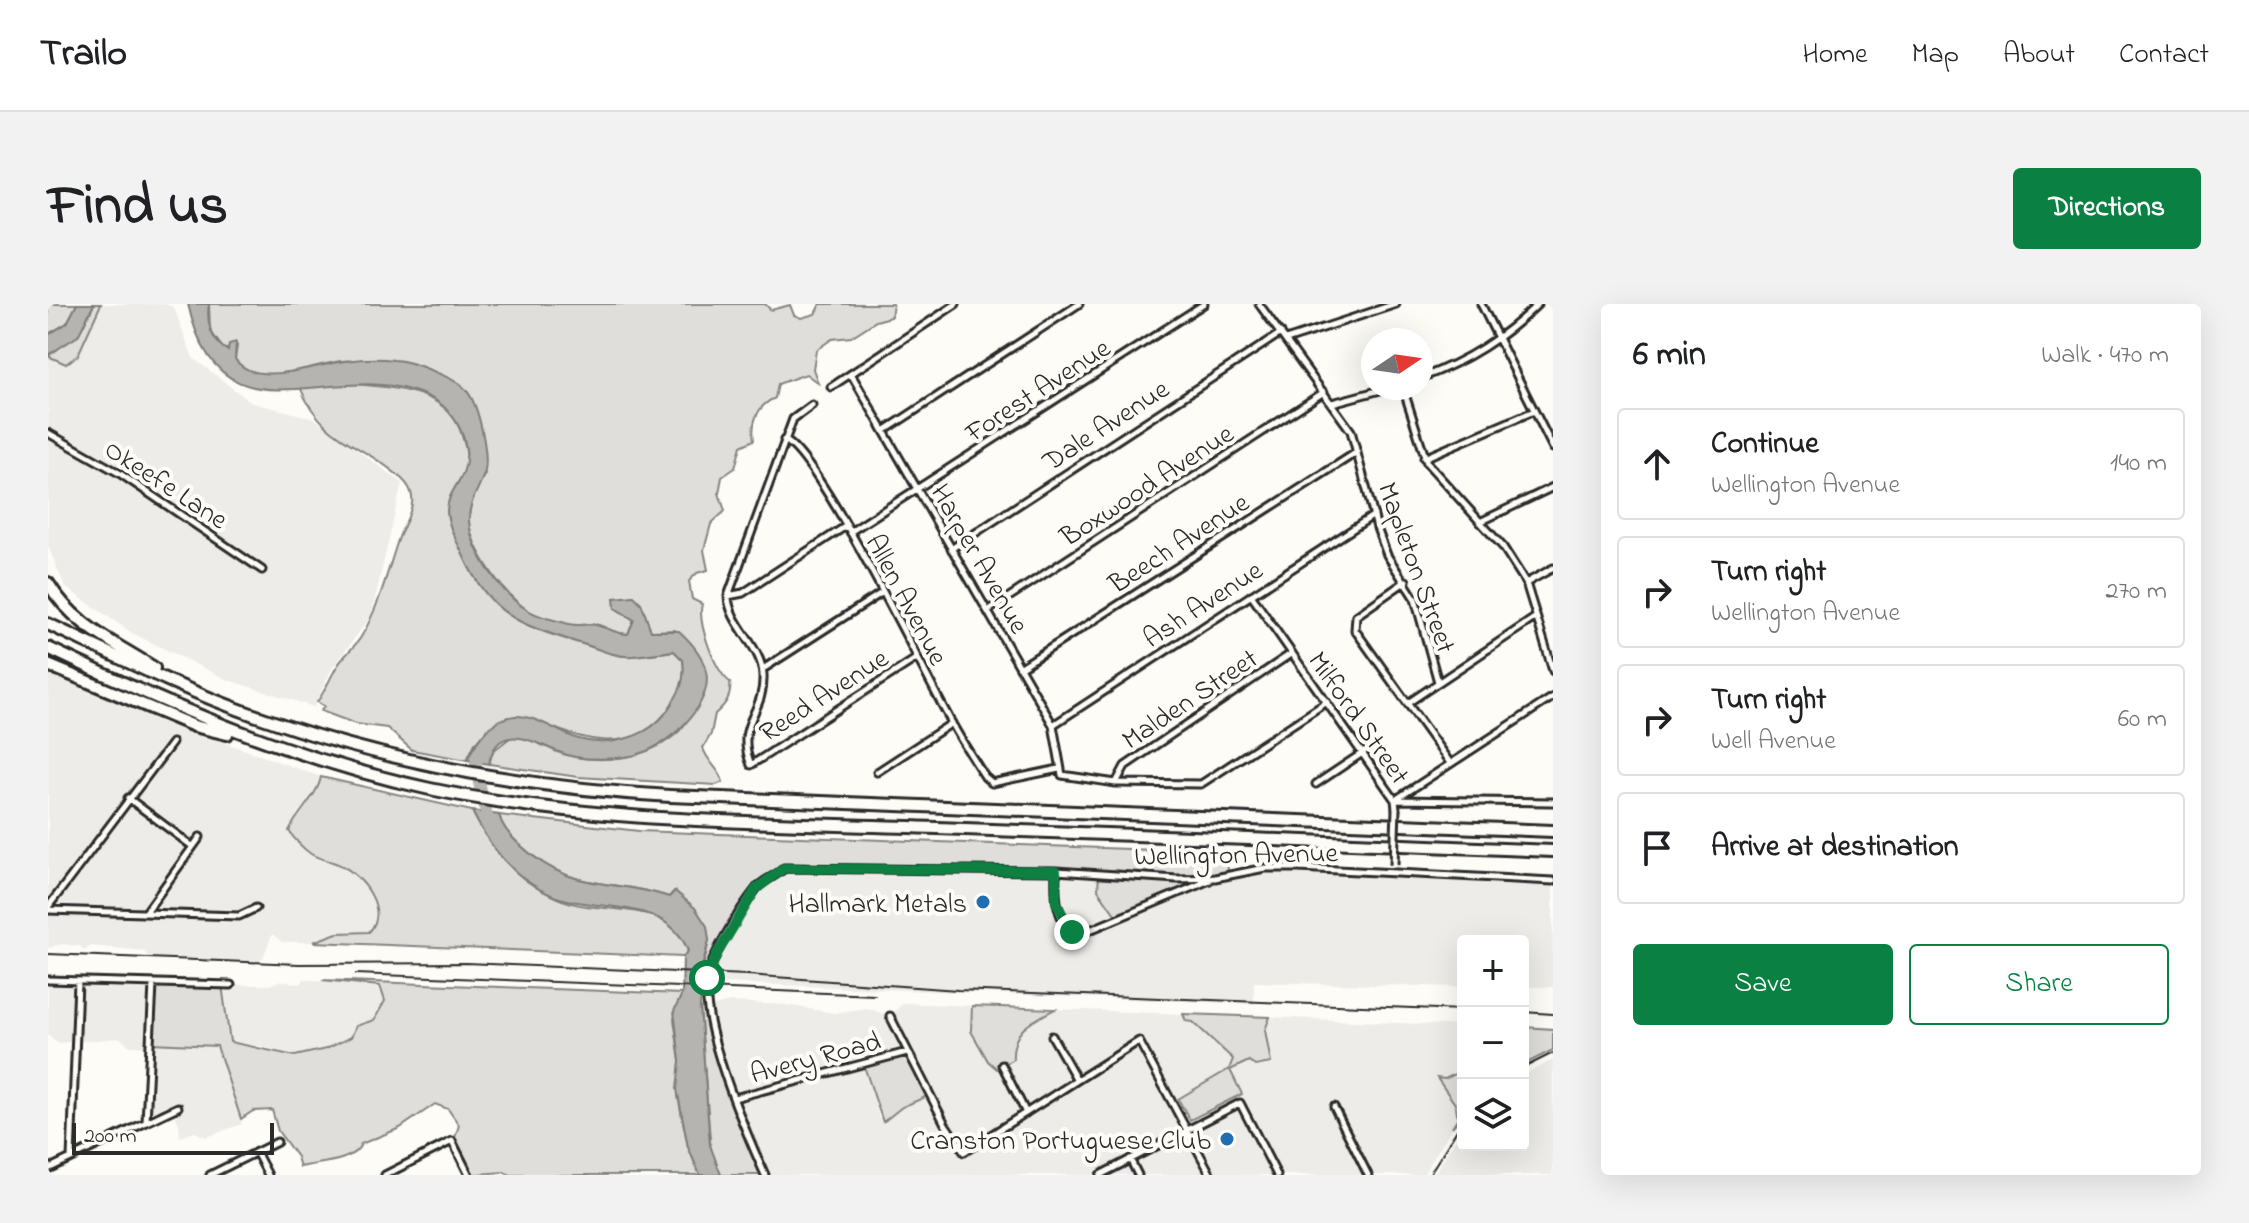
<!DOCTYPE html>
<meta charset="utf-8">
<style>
body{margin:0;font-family:"Indie Flower",sans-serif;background:#f2f2f2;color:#202124}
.controls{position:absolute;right:24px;bottom:24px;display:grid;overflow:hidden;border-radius:8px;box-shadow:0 8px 32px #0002}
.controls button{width:72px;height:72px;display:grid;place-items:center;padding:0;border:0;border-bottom:2px solid #e0e0e0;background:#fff;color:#202124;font:40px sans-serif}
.compass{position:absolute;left:1313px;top:24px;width:72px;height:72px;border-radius:50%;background:#fff;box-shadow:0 8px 32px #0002;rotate:77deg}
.scale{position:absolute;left:24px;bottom:20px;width:202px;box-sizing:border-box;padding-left:8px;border:4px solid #2b2b2b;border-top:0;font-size:22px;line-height:28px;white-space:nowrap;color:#2b2b2b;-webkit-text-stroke:6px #fdfcf7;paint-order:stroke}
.stop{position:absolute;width:24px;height:24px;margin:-18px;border:6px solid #0b8043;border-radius:50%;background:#fff}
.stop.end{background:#0b8043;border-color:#fff;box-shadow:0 2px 8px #0008}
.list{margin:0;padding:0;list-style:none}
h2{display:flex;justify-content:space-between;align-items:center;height:104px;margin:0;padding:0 32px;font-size:34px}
h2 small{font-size:26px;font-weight:400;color:#757577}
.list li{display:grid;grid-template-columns:52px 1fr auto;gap:24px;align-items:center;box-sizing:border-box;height:112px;margin:0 16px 16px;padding:0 16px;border:2px solid #e0e0e0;border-radius:8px}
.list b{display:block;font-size:30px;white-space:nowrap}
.list p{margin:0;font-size:26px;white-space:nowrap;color:#757577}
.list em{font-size:26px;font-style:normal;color:#757577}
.actions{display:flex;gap:16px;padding:24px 32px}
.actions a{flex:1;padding:18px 0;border:2px solid #0b8043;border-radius:8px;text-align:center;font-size:28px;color:#0b8043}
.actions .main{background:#0b8043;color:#fff}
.icon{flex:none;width:44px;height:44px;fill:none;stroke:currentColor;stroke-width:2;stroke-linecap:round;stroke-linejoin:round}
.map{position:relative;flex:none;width:1505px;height:871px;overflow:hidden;border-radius:8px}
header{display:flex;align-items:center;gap:48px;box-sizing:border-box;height:112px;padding:0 40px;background:#fff;border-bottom:2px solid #e0e0e0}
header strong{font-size:38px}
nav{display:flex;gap:44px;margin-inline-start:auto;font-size:28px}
.intro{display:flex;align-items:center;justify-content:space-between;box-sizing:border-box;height:192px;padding:0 48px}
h1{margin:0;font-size:56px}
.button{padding:20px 36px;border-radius:8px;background:#0b8043;color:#fff;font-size:28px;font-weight:700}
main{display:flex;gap:48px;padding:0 48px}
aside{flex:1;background:#fff;border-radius:8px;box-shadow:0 8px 32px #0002}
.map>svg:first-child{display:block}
.built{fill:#edece8;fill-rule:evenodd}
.green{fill:#dfdeda;stroke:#858482;stroke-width:2}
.water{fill:#b5b4b1;stroke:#7e7d7b;stroke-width:2}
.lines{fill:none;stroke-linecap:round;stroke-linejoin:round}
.river{stroke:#b5b4b1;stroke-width:12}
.street-casing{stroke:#2b2b2b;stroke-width:11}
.highway-casing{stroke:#2b2b2b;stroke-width:16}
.street{stroke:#fdfcf7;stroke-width:5}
.highway{stroke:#fdfcf7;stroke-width:10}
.rail{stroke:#2b2b2b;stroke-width:2}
.street-bridge-casing{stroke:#2b2b2b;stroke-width:11;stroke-linecap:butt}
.street-bridge{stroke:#fdfcf7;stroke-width:5}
.route{stroke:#0b8043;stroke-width:10}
.poi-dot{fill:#1f6fb2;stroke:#fdfcf7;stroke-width:3}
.labels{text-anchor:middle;stroke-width:8;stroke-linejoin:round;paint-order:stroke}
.street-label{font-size:28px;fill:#2b2b2b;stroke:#fdfcf7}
.poi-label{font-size:28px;fill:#2b2b2b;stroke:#fdfcf7;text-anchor:end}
</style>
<header>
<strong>Trailo</strong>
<nav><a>Home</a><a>Map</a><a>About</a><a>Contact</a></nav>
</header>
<div class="intro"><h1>Find us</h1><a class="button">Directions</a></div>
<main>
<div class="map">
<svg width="1505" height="871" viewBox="0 0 1505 871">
<rect width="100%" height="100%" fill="#fdfcf7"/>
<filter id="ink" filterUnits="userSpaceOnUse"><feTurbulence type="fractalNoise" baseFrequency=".0125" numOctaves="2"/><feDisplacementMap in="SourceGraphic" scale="16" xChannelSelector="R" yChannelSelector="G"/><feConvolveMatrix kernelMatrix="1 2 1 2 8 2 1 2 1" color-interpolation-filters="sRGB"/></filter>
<g filter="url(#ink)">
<!-- built -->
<path class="built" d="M53,0H117L126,4L145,54L204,99L266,114L354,179L323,312L283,366L266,403L180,376L84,329L17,283L0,242V52L18,60L30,51Z
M0,370L91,402L125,420L273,473L272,483L248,511L279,558L292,561L317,581L328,604L326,622L321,628L301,627L265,638H234L224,630L215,654L208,660L101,654L96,647L43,642L36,646L32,642L14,640L0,644Z
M749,565L1051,570L1050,586L1069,613L1157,574L1217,565L1505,577V683H1475V637H1415V683L1206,678V700L677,679L661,672L672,645L708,586L717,577Z
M256,675L332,682L337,697L326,716L308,722L303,733L278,745L247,752L213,742H189L180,736L174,681H222L231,677L253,680Z
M0,676L21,677L30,682L97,681L105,685L169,742L194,820L158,833L147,828L132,833L131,820L125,808L100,818L101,743L82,742L72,734L9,739L0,731Z
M682,698L738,701L786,709L819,704L842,712L855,699L924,702L925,722L933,745L949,765L965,744L970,727L1007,705L1135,710L1138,717L1145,718L1185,755L1182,767L1222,745L1217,726L1222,713L1415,722V749L1410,765L1397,775L1390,774L1407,800L1410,813L1375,871H717L675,759L661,703ZM816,763L882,791L831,815L822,774Z
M1505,756V871H1385L1415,824V841H1475V771Z"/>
<!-- green -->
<path class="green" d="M0,0H29L19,19L0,30Z
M46,0H53L30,51L18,60L0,52C18,40 38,22 46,0Z
M161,0H717L723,6L742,1L746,11L753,14L767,10L772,0H845L843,13L828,17L803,33L784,35L768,46L765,65L770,79L758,70L730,80L727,94C710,101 703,118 706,136L693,142L687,164L674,173L671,189L677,207L663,220L656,246L660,266L649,269L641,277L644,295L654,300C649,319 667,367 682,378C684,393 677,401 667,410L663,430L655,444C659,458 673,466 675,478L668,481L530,473L441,460L445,447L463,433C483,431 496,444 515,450C551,460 597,456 627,431C640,421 645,404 656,391L627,326L603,327L593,299L584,292L567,304L586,316L580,330C567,330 562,325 551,321C543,319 534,322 527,321C514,320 496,314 485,309C460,298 421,243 421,216C421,199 428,183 437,170L404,76C373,61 329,53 294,57C265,60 208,86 187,55L189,42L176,46L162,26Z
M307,80C345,84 402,85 414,132C417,142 420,151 418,162C413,180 396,191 400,212C403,226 410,239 416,252C441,309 474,323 531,339C547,343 568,354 584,352C598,351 612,349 626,347L635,356C638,376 633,386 623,402C586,455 534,436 485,416L427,439L419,456L364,446L339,424L308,420L273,407L276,402L269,398C278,386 282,373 290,361C296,351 307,343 313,333C331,303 339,269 350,236C357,215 376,195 354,175C317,140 274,138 252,83Z
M273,473L424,507C437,536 475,574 503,591C546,616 618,588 640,647L635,653L265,638L289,629L321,628C342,606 314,571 292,561C283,556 272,556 263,550C253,543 247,536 241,527C250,507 269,493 273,473Z
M451,511L591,527L1162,548L1177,557L1182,570L1157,574L1069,613L1050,586L1051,570L756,564C702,572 681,626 659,672L654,670L661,636C652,615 646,600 626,587L621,593C560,573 525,590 472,541C463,533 454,523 451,511Z
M274,676L634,690L626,715L632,757L630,792L640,843L652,871H463L456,868L419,871L405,840L411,821L400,805L387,800L352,824L313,840C305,859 271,858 252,863L249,853L230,827L224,806L205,807L193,815L169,742L103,739L105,685L114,681H174L182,738L247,752L278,745L303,733L308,722L326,716L337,697L332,682Z
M924,702L1007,705C984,717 963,726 965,755L949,765L940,757L923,727Z
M661,703L685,789L717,871H673L663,850L652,704Z
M1135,710L1222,713L1217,726L1223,759L1207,762L1201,757L1182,766L1194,790L1142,816L1130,795L1181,765L1185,755L1145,718L1138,717Z
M1475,723L1505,725V746L1475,761Z
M859,748L882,791L854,803L835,818L816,762Z
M1415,749V811L1404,823L1410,813L1407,800L1389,774L1397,775L1407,770Z"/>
<!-- water -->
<path class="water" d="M29,0H46L30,32L0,51V31L19,19Z
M140,0H161C158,19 163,37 180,47L181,40L188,38L187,55C207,85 269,60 297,57C312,55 331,54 346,56C362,57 378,64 392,70C401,74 411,78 418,86C431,100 443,156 435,173C429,188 420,201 421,218C424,250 455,291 481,307C492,314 509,316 521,320C531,323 542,318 551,322C563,325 567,330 580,330L586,316L567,304L566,294L586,292L593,299L603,327H631C642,337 655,351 658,367C666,403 616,446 583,452C565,455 545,456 527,453C499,448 450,408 441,460L419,456C428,437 443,414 467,412C488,411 511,429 531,435C560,444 602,433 619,407C631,389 638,378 635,356L626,347C612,349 599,350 585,352C570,354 551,345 538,341C477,321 445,317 416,253C410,239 400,223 399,208C399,191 409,183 415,169C426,141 408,106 381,93C287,48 173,149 140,0Z
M424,507L451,511C454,523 463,533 472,541C525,590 560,573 621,593L627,587L647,604L659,622L661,636L655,659L652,703L662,841L673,871H652L640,843L629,785L632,757L626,707L634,690L635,653L640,647C620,592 546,609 503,591C466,575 440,541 424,507Z"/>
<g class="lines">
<!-- river -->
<path class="river" d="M433,446L427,462L442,524"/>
<!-- street casing -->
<g class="street-casing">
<path id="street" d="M1211,0L1303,127L1329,224L1339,251L1367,295L1390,378
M1433,0L1505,144
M1238,36L1348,0
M803,70L1005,421L1014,471L1068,479L1153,480L1279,398
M1373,74C1419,57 1455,34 1490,0
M783,83L908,0
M1355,84L1379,159L1455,243L1478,279L1505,367
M1284,99L1340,84
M764,101L745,115L680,292C681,321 714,342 715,371C717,411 686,418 703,461L869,354
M836,127L1031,0
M0,129L71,169L214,266
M736,136C770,149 874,366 899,410C910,432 924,453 937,473L944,479L1011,465
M1376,154L1486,107
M1432,218L1505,183
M802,228L1156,0
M903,245L1233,29
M1358,277L1308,312L1307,326L1402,459
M1478,279L1505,264
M1203,291L1347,496L1348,505
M680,292L695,289L798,222
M941,306L1276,88
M973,363L1309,148
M715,365L835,288
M1360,399L1488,313
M1005,421L1326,211
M829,468L904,419
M1068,479L1077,462L1244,349
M1268,480L1316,448
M80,494L144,542
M1347,496L1505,393
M1348,496L1505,498
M1008,567C1007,589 1007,620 1030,631L1162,576
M0,603L124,439
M0,606L191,612L208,604
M98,608L152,533
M0,676L183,681
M842,712L897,820L916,848L1091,737L1163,871
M1004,732L1029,776
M954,761L978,809
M686,794L859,748
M1286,803L1320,871
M98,818L105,681
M208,848L220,871
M23,854L30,678
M1082,855L1090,871
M0,865L130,803
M162,871L229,838
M337,871L404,837L421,871
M717,871C697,826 653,725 659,677C662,653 692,605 708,585C715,575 730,572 736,564L1008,567L1129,575L1167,574L1217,564H1250L1505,577
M1052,871L1192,799L1229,871"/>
</g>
<!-- highway casing -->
<g class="highway-casing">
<path id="highway" d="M0,279C26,322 66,338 106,364
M0,320C68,352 135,386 206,411C340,459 480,484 622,492L1505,527
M0,344C124,403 248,456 382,485C549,520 720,518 889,524C1094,530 1300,539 1505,547
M0,361L146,422L179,430"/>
</g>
<!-- street -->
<use href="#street" class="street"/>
<!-- highway -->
<use href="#highway" class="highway"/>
<!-- rail -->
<path class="rail" d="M0,650L251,660L418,659L699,671L910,686L1415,706
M308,670L827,691
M1475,708L1505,710
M1475,764L1505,749
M1381,871L1415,816"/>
<!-- street-bridge casing -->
<g class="street-bridge-casing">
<path id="street-bridge" d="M1346,561L1348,505"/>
</g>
<!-- street-bridge -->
<use href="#street-bridge" class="street-bridge"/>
</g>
</g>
<g class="lines" filter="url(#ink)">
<!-- route -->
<path class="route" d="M659,674L669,650L708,585L736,564L1008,567V598L1024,628"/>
</g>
<!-- markers -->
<g class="poi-dot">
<circle cx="935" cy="598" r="8"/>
<circle cx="1179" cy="835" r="8"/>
</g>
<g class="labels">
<!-- street labels -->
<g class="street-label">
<text transform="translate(989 85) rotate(-33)" y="10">Forest Avenue</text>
<text transform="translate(1057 120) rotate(-33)" y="10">Dale Avenue</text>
<text transform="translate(119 179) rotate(33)" y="10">Okeefe Lane</text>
<text transform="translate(1098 180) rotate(-33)" y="10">Boxwood Avenue</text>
<text transform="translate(1130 238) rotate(-33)" y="10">Beech Avenue</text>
<text transform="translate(933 254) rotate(60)" y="10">Harper Avenue</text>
<text transform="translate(1370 263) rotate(70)" y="10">Mapleton Street</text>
<text transform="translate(860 295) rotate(62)" y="10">Allen Avenue</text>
<text transform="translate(1154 299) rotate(-33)" y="10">Ash Avenue</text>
<text transform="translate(775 390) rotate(-33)" y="10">Reed Avenue</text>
<text transform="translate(1141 394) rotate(-34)" y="10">Malden Street</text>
<text transform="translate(1312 413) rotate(55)" y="10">Milford Street</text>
<text transform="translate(1188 549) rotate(-1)" y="10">Wellington Avenue</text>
<text transform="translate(767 752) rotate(-15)" y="10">Avery Road</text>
</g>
<!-- poi labels -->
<g class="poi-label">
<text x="919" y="608">Hallmark Metals</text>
<text x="1163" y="845">Cranston Portuguese Club</text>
</g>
</g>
</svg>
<div class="controls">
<button>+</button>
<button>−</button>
<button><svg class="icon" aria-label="layers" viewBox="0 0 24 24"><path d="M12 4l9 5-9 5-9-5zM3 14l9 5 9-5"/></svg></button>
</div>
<svg class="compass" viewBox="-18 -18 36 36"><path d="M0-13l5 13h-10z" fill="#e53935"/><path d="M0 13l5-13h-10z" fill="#757577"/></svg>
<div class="scale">200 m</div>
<div class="stop" style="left:659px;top:674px"></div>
<div class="stop end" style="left:1024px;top:628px"></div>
</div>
<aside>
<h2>6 min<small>Walk · 470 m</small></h2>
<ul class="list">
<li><svg class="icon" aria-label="ahead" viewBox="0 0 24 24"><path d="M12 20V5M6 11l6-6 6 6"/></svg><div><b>Continue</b><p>Wellington Avenue</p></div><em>140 m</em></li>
<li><svg class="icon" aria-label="right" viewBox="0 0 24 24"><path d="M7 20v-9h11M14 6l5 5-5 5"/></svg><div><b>Turn right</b><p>Wellington Avenue</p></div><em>270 m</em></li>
<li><svg class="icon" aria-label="right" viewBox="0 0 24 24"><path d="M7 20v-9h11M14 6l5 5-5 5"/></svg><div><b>Turn right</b><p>Well Avenue</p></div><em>60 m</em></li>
<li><svg class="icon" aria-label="arrive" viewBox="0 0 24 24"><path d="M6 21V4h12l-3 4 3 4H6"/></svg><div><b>Arrive at destination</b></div></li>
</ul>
<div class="actions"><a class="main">Save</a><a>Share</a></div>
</aside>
</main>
